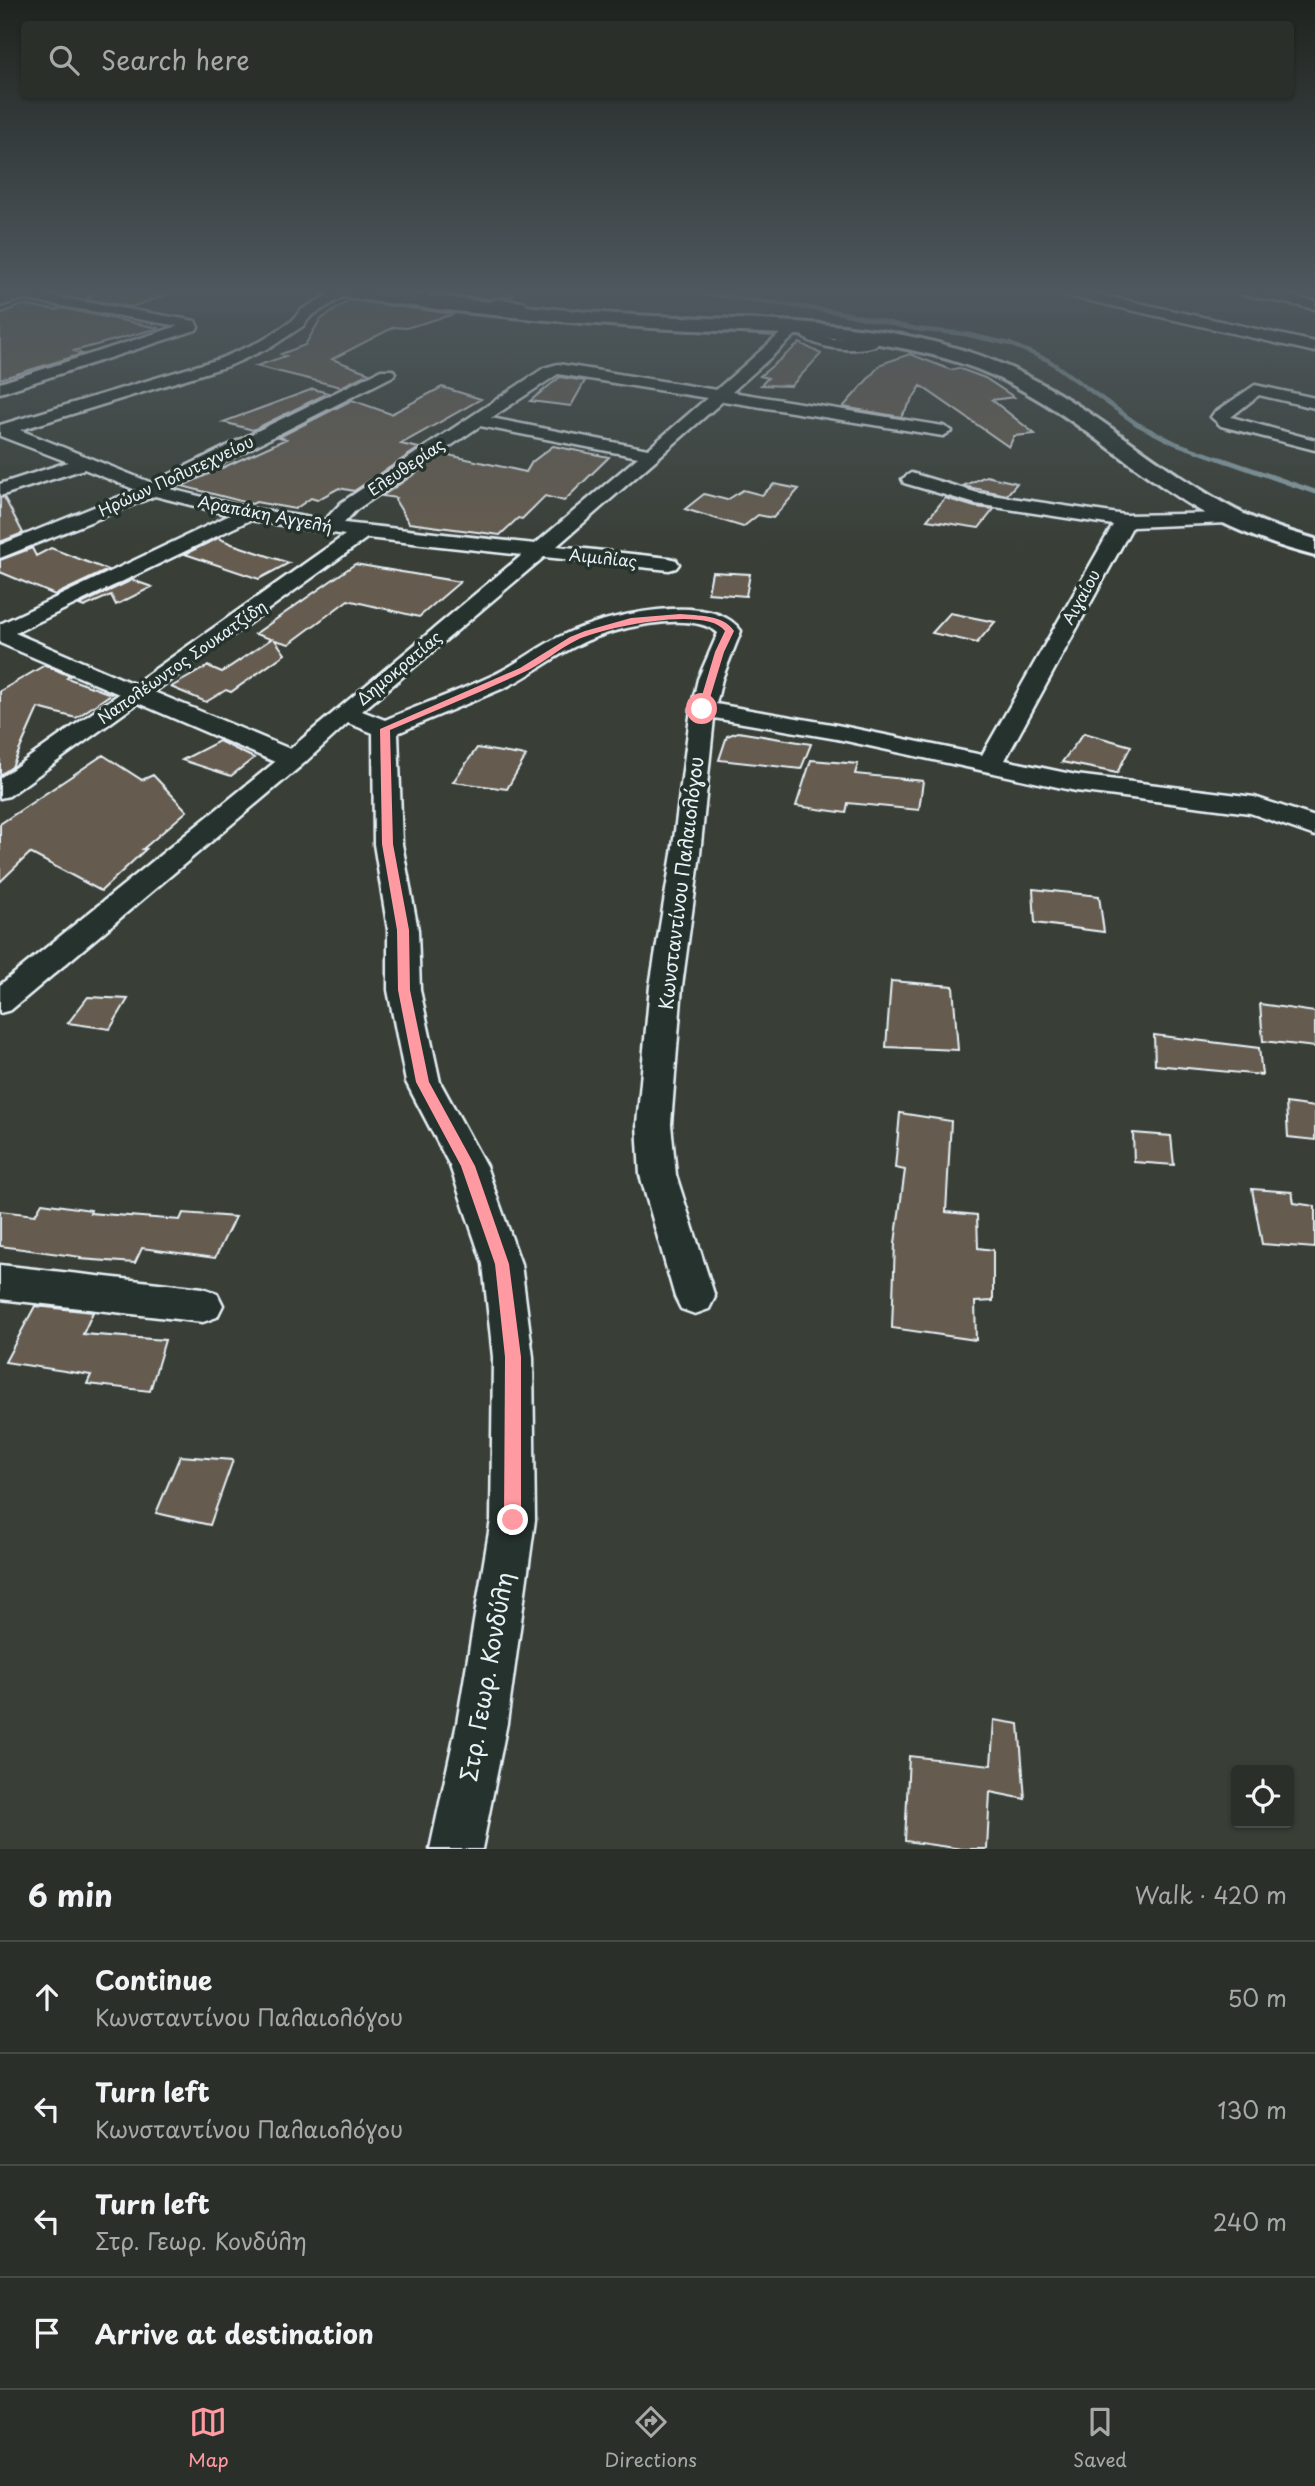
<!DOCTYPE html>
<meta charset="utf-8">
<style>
body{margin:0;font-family:"Playpen Sans",sans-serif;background:#333731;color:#f1f3f6}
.controls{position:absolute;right:21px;bottom:21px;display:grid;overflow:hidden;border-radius:7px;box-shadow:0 2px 5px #0004}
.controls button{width:63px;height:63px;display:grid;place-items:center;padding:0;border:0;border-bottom:2px solid #474a46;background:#2b2f29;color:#f1f3f6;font:35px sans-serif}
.stop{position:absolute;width:21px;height:21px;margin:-16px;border:5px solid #ff9aa2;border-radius:50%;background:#fff}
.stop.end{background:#ff9aa2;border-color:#fff;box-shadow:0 2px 7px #0008}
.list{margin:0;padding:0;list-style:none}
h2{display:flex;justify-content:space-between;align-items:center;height:91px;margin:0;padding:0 28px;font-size:30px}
h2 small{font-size:23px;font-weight:400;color:#a6a9a8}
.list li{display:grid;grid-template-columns:46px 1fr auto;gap:21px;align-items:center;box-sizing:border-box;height:112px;padding:0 28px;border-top:2px solid #474a46}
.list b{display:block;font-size:26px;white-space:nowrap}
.list p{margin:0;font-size:23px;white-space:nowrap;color:#a6a9a8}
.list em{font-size:23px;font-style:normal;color:#a6a9a8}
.icon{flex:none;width:38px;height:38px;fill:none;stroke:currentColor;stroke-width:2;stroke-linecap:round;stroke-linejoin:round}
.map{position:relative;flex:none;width:1315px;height:1849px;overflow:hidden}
.search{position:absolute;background:#2b2f29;box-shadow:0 2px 5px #0004;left:21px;right:21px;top:21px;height:77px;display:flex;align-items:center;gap:18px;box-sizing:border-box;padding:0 24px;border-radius:7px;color:#a6a9a8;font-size:26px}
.sheet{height:539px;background:#2b2f29}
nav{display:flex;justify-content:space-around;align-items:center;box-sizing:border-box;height:98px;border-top:2px solid #474a46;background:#2b2f29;font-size:19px;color:#a6a9a8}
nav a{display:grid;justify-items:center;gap:4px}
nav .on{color:#ff9aa2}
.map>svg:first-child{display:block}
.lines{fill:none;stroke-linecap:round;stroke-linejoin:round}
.stream-far1{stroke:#8aa2a7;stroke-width:4.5}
.stream{stroke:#8aa2a7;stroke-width:5}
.building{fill:#655c4f;stroke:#e8f1f8;stroke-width:2}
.minor-casing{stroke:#e8f1f8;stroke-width:5}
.major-casing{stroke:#e8f1f8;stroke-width:6}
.minor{fill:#26332d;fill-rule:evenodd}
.major{fill:#26332d;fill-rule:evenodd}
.route{fill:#ff9aa2}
.labels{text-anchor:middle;stroke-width:7;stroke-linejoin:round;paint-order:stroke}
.far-street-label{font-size:16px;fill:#e8f1f8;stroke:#26332d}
.street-label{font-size:19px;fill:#e8f1f8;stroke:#26332d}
.near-street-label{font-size:23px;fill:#e8f1f8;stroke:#26332d}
</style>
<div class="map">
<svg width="1315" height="1849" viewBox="0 0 1315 1849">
<rect width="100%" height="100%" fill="#393f37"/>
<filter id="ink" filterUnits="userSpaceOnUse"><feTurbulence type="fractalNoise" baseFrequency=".0143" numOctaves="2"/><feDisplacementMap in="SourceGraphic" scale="14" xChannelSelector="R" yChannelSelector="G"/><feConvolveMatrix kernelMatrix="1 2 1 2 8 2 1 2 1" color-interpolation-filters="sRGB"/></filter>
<g filter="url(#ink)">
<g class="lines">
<!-- stream-far1 -->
<path class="stream-far1" d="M680,290L838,312L916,329L965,334L1010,344L1048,360L1137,424L1175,443L1226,461"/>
<!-- stream -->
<path class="stream" d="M1221,459L1315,492"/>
</g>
<!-- building -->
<path class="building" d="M92,290H171V293L132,307L85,299L91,297Z
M396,290H512L513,296L489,299Z
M350,300L454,314L406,328L394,327L332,359L369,373L341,387L256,366L286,356L281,354L305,345L320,320Z
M22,305L56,310L61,308L159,328L74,351L82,354L0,379V314Z
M800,343L821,354L791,386L761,385L768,378L760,376Z
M910,354L951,370L958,368L985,378L1014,397L992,400L1035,434L1014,436L1009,447L921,386L901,417L843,407L881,364Z
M560,377L585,381L571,406L530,401Z
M442,387L481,399L401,444L419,448L354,491L339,488L317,500L311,498L295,509L256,502L252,504L182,486L286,439L279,437L352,400L391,414Z
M313,389L328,393L253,430L223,422Z
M553,446L609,457L564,501L545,496L522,519L518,518L500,535L409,523L395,500L396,498L382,496L444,454L526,472L532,462Z
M986,476L1017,483L1007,495L963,486Z
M774,484L799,489L773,518L758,515L743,527L685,509L704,494L727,500L743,490L762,495Z
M4,497L23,533L0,542V498Z
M945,498L975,507L994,509L979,528L927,520Z
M218,538L232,544L289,563L259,579L185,554Z
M32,548L36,556L51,548L108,570L55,595L0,572V560Z
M355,564L460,582L419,617L348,600L289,644L275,640L285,654L231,692L226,690L206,702L171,687L208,666L222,672L271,639L255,634Z
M712,572L750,574L746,596L708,593Z
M132,580L152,587L116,605L111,595L84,607L79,605Z
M950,613L995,622L977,643L932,633Z
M45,665L70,676L67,678L111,694L76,718L38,708L12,767L0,775V691Z
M738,732L811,744L801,769L719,760L727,736Z
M1084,733L1131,746L1117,773L1062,762Z
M219,741L254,758L231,776L182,760Z
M477,748L526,756L507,789L453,782Z
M103,755L142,780L153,775L187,811L143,849H146L101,891L30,853L0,882V824Z
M811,760L858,764L855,774L923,781L919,810L848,803L846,813L796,806Z
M1033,889L1099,896L1104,932L1035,923Z
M891,981L953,986L958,1050L886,1047Z
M88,997L128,999L110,1029L68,1023Z
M1260,1004L1315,1012V1047L1263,1041Z
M1154,1035L1259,1048L1262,1075L1155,1065Z
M1286,1103L1315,1107V1140L1288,1137Z
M900,1113L951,1121L946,1212L977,1215L978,1248L993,1250V1301L975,1302L976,1340L892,1328L895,1243L905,1170L895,1168Z
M1133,1133L1171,1136L1174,1165L1134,1162Z
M1252,1189L1292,1192L1294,1203L1315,1206V1248L1262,1244Z
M42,1203L91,1210L90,1213L180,1220L183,1213L235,1217L215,1258L142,1248L135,1263L80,1259L81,1257L0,1246V1211L35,1215Z
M35,1306L93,1312L83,1334L165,1340L150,1391L87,1384L91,1375L5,1362Z
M180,1456L233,1460L210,1525L156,1513Z
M994,1720L1019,1724L1025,1799L990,1792L987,1849H962L905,1841L909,1756L991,1765Z"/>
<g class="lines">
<!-- minor casing -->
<g class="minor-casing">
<path id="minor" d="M337,290L351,292L311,316L303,326L273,346L231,365L20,430L152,483L381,370H393L395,373L393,376L170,489L248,508L325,520L342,502L544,368L558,364L716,390L789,326L794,325L801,329L799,332L732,392L943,426L952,431L943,436L723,401L557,546L669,558L676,560L679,564L676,568L669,570L544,557L362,711L385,720C419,705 455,693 489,677C515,666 537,647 563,635C602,616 712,589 741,631L722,679L716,704L837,725L982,755L1113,525L976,504L904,483L902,479L911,473L978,493L1125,515L1235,513L1238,517L1228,523L1132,527L1005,760L1076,775L1254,797L1315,817V836L1250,813L1076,791L837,739L714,718L700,854L682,986L671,1124L676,1175L715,1297L709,1309L695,1314L681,1309L675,1297L640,1175L637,1124L650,986L672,854L691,709L698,679L718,633C690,609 610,629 580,644C554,656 532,675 506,687C470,703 433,717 398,733L402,844L418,930L420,990L440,1082L486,1166L521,1264L533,1357L535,1520L507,1723L482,1849H430L457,1723L491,1520L493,1357L483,1264L450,1166L406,1082L388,990V930L374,844L373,733L348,723L302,765L11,1010L0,1013V985L275,762L138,703L9,796L0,798V778L119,694L0,643V624L230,515L155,496L0,558V545L136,490L84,469L0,496V484L68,462L0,436V425L219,359L263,340L293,320L301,310ZM558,374L707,398L648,449L491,418ZM480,426L638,457L535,544L344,523L356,510ZM250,520L345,535L134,684L15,633ZM367,538L522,555L290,749L154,692Z
M1053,290H1080L1315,342V352L1060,294Z
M1234,290H1263L1315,301V309L1241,294Z
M21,291L190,320L195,321L198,327L196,330L0,393V383L178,326L22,299L0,306V297Z
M496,299L524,302L529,308L522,312C511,309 489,310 483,305Z
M809,331L832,339L870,338L878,343L875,346C851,352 826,350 804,338L802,335Z
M1255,385L1315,398V408L1259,395L1231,417L1315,440V450L1221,426L1211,417L1214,413Z
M0,1265L203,1288L217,1293L223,1305L217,1317L203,1322L0,1299Z"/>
</g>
<!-- major casing -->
<g class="major-casing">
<path id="major" d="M322,290C415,290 508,306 601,313C737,323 886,311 1013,369C1093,406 1158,469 1236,510C1261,523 1288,531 1315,539V556C1269,544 1224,527 1184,501C1111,454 1045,390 960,363C861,331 755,334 652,328C544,321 437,311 331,295Z"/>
</g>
<!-- minor -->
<use href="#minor" class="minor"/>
<!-- major -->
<use href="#major" class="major"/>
</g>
</g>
<!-- sky -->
<linearGradient id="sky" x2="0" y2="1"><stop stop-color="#1f231e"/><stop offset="0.53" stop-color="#4e585e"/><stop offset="1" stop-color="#4e585e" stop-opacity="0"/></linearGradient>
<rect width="1315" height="549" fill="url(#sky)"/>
<!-- route -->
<path class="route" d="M680,614C698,616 723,614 734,631L724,652L706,711L698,709L715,652L725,631C706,605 602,628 577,640C558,649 541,665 522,673C478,693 434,711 390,730L393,844L409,930L410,990L429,1082L475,1166L509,1264L521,1357V1520L519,1526L513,1528L507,1526L504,1520L505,1357L495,1264L461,1166L416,1082L398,990L397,930L382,844L380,729L520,668L570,637L585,631L631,618Z"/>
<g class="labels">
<!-- far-street labels -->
<g class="far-street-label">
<text transform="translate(406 467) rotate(-34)" y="6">Ελευθερίας</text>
<text transform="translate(176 476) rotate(-25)" y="6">Ηρώων Πολυτεχνείου</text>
<text transform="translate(265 514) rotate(11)" y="6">Αραπάκη Αγγελή</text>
<text transform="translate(603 558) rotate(6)" y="6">Αιμιλίας</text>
<text transform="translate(1081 597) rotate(-61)" y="6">Αιγαίου</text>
<text transform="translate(182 662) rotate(-35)" y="6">Ναπολέωντος Σουκατζίδη</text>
<text transform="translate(399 668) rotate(-40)" y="6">Δημοκρατίας</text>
</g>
<!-- street labels -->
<g class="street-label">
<text transform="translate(681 883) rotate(-83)" y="7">Κωνσταντίνου Παλαιολόγου</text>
</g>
<!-- near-street labels -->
<g class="near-street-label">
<text transform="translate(487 1677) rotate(-80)" y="8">Στρ. Γεωρ. Κονδύλη</text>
</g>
</g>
</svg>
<div class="controls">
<button><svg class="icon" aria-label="locate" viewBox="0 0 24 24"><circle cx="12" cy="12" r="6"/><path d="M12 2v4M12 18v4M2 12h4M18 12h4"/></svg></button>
</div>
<div class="stop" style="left:702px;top:709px"></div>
<div class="stop end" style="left:513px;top:1520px"></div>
<div class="search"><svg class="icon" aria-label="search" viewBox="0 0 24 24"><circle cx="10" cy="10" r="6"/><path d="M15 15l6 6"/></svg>Search here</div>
</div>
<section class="sheet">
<h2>6 min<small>Walk · 420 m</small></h2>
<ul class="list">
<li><svg class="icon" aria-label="ahead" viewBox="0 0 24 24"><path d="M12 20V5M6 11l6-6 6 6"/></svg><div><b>Continue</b><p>Κωνσταντίνου Παλαιολόγου</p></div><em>50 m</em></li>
<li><svg class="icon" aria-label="left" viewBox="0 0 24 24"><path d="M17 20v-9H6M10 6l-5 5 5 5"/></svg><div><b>Turn left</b><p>Κωνσταντίνου Παλαιολόγου</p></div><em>130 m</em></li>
<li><svg class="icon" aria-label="left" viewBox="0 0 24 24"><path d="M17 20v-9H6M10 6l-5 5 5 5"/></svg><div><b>Turn left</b><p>Στρ. Γεωρ. Κονδύλη</p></div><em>240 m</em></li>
<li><svg class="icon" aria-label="arrive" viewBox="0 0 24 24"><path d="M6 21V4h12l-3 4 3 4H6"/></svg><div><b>Arrive at destination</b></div></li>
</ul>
</section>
<nav>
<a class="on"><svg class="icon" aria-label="map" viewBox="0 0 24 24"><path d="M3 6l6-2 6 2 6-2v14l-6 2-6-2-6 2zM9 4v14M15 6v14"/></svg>Map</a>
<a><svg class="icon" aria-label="directions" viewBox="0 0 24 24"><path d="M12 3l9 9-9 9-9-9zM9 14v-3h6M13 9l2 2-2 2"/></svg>Directions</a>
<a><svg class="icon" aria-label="saved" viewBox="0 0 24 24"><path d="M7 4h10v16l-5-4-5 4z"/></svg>Saved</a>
</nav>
